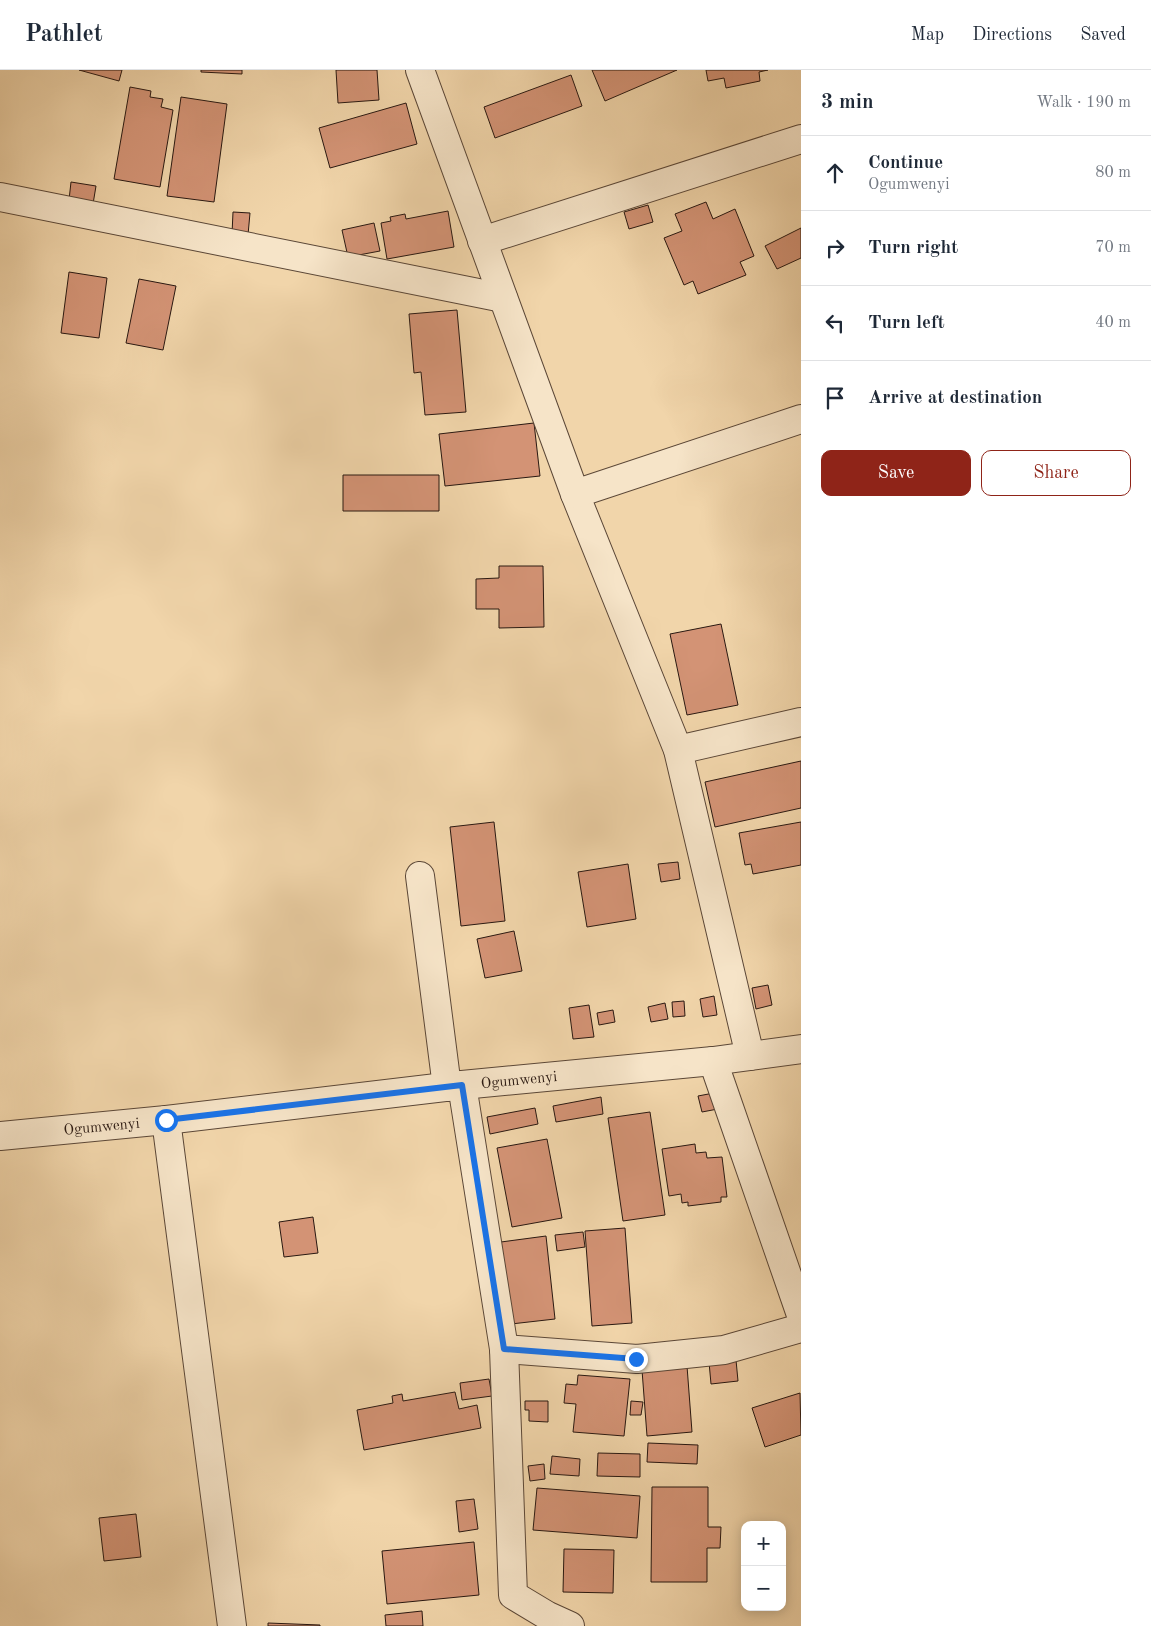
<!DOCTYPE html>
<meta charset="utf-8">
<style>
body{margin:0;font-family:"Old Standard TT",serif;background:#f2f2f3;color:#1f2937}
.controls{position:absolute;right:15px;bottom:15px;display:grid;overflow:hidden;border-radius:10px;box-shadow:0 2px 12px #0003}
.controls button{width:45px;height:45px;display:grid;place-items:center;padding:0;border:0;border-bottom:1px solid #e0e1e3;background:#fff;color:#1f2937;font:25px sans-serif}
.stop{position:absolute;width:15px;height:15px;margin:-11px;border:4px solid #1a73e8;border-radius:50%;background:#fff}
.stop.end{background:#1a73e8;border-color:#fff;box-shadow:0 1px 5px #0008}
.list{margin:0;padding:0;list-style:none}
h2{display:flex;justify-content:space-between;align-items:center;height:65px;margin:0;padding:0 20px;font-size:21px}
h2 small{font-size:16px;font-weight:400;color:#747a83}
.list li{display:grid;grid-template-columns:32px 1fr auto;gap:15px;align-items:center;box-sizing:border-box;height:75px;padding:0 20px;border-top:1px solid #e0e1e3}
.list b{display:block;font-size:19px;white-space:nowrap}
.list p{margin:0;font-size:16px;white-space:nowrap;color:#747a83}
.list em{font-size:16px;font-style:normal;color:#747a83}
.actions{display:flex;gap:10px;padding:15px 20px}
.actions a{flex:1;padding:11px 0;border:1px solid #8f2418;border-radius:10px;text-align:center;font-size:18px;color:#8f2418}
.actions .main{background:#8f2418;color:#fff}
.icon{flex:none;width:28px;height:28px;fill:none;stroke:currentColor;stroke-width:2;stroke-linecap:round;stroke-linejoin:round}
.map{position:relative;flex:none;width:801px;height:1556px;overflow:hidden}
header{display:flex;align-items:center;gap:30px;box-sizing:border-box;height:70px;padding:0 25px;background:#fff;border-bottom:1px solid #e0e1e3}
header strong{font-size:24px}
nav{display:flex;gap:28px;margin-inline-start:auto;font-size:18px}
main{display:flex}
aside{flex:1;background:#fff}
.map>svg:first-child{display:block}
.building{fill:#d39375;stroke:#291811}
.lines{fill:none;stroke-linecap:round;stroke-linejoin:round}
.minor-casing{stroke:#5b4737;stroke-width:30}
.minor{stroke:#f6e4c8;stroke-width:28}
.route{stroke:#1a73e8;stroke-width:6}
.labels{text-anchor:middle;stroke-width:4;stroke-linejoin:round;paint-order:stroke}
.street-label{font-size:15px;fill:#291811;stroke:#f6e4c8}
</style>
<header>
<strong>Pathlet</strong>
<nav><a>Map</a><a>Directions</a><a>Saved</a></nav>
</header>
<main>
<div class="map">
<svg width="801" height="1556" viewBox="0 0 801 1556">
<rect width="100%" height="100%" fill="#f1d5aa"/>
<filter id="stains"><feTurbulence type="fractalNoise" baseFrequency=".004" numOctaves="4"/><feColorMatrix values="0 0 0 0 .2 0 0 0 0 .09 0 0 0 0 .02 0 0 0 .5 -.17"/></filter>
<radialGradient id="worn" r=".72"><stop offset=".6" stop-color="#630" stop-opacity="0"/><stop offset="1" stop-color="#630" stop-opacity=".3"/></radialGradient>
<!-- building -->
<path class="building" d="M79,0H122L119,11Z
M201,0H242V4L201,2Z
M336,0H377L379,30L338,33Z
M592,0H677L605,31Z
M706,0H768L759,2L760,11L726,18L724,8L708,11Z
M571,5L582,36L495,68L484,37Z
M130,17L151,21L150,27L163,29L161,37L173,40L160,117L114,109Z
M181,27L227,34L214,132L167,126Z
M406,33L417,74L330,98L319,58Z
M71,112L96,116L93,134L69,130Z
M706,132L713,149L735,139L754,186L740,192L746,205L698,224L693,211L684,215L664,168L682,161L675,144Z
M648,135L653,152L629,159L624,142Z
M448,141L454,177L387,189L381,153L391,151L390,147L405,144L406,149Z
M233,142L250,143L248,165L232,164Z
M374,153L380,181L348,187L342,160Z
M801,158V188L777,199L765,176Z
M69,202L107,208L99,268L61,263Z
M139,209L176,216L163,280L126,273Z
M457,240L466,342L425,345L421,302L414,303L409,244Z
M534,353L540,406L445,416L439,364Z
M343,405H439V441H343Z
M499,496H543L544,557L499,558V539H476V509L499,508Z
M721,554L738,635L687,645L670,564Z
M801,691V738L715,757L705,712Z
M494,752L505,851L461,856L450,757Z
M801,752V795L753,804L751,794L745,795L739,763Z
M678,792L680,809L661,812L658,794Z
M628,794L636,849L587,857L578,802Z
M514,861L522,901L485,908L477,869Z
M768,915L772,935L756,939L752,918Z
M714,926L717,945L703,947L700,929Z
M684,931L685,946L673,947L672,932Z
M665,933L668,949L651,952L648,937Z
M589,935L594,967L573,969L569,938Z
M613,940L615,952L599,955L597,943Z
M719,1022L723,1038L702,1042L698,1026Z
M601,1027L603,1044L556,1052L553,1036Z
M535,1038L538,1054L490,1064L487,1047Z
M650,1042L665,1145L623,1151L608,1048Z
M547,1069L562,1148L512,1157L497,1078Z
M695,1074L696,1083L706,1082L707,1088L722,1087L727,1127H721V1132L688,1136V1132L682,1133L681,1124L669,1126L662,1079Z
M313,1147L318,1183L284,1187L279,1152Z
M625,1158L632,1253L592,1256L585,1161Z
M583,1162L585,1177L557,1181L555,1165Z
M546,1166L555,1249L511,1254L501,1172Z
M736,1290L738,1311L711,1314L709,1292Z
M687,1296L692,1362L647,1366L642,1300Z
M578,1305L630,1309L624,1366L573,1362L576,1334L564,1333L566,1314L577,1315Z
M489,1309L492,1326L462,1330L460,1313Z
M455,1322L459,1339L477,1335L481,1358L364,1380L357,1340L393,1333L392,1326L402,1324L403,1331Z
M800,1323L801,1365L765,1377L752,1338Z
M525,1331H548V1352L529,1351V1340H525Z
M631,1331L643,1332L641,1345H630Z
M648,1373L698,1375L697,1394L647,1392Z
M598,1383L640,1384V1407L597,1406Z
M552,1386L580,1389L579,1406L550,1404Z
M544,1394L545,1409L530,1411L528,1396Z
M652,1417H708V1457H721L720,1478H707V1512H651Z
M537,1418L640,1426L637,1468L533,1460Z
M474,1429L478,1459L459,1462L456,1431Z
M136,1444L141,1487L104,1491L99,1448Z
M474,1472L479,1525L387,1534L382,1481Z
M564,1479L614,1480L613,1523L563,1522Z
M422,1541L423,1556H386L385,1545Z
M268,1553L320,1555V1556H268Z"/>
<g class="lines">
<!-- minor casing -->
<g class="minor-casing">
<g id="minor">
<path d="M420,0L575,424L678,680L750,986"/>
<path d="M0,127L503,228"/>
<path d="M482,171L801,69"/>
<path d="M575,424L801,349"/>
<path d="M678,680L801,652"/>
<path d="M420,806L447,1017"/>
<path d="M713,991L801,1245"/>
<path d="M462,1015L504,1279L513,1525L548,1546L570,1556"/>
<path d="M166,1050L232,1556"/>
<path id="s1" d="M0,1066L166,1050L462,1015L713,991L801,979"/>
<path d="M504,1279L637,1289L724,1280L801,1258"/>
</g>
</g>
<!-- minor -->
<use href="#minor" class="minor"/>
</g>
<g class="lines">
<!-- route -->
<path class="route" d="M166,1050L462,1015L504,1279L636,1289"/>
</g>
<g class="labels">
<!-- street labels -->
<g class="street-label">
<text dy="5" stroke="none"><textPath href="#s1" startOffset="522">Ogumwenyi</textPath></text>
<text dy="5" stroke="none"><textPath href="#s1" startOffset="102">Ogumwenyi</textPath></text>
</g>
</g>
<rect width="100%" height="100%" filter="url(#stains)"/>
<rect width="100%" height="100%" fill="url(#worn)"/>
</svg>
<div class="controls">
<button>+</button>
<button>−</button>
</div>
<div class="stop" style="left:166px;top:1050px"></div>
<div class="stop end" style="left:636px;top:1289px"></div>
</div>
<aside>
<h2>3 min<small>Walk · 190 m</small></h2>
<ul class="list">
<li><svg class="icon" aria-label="ahead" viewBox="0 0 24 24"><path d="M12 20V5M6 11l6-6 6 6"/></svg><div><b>Continue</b><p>Ogumwenyi</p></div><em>80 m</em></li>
<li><svg class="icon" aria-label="right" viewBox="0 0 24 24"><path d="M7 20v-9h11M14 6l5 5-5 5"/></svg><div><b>Turn right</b></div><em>70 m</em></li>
<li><svg class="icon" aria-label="left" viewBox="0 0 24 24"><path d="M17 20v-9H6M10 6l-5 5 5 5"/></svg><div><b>Turn left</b></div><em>40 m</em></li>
<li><svg class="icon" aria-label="arrive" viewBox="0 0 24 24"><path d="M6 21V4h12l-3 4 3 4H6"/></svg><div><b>Arrive at destination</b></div></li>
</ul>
<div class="actions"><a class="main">Save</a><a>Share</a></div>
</aside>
</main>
